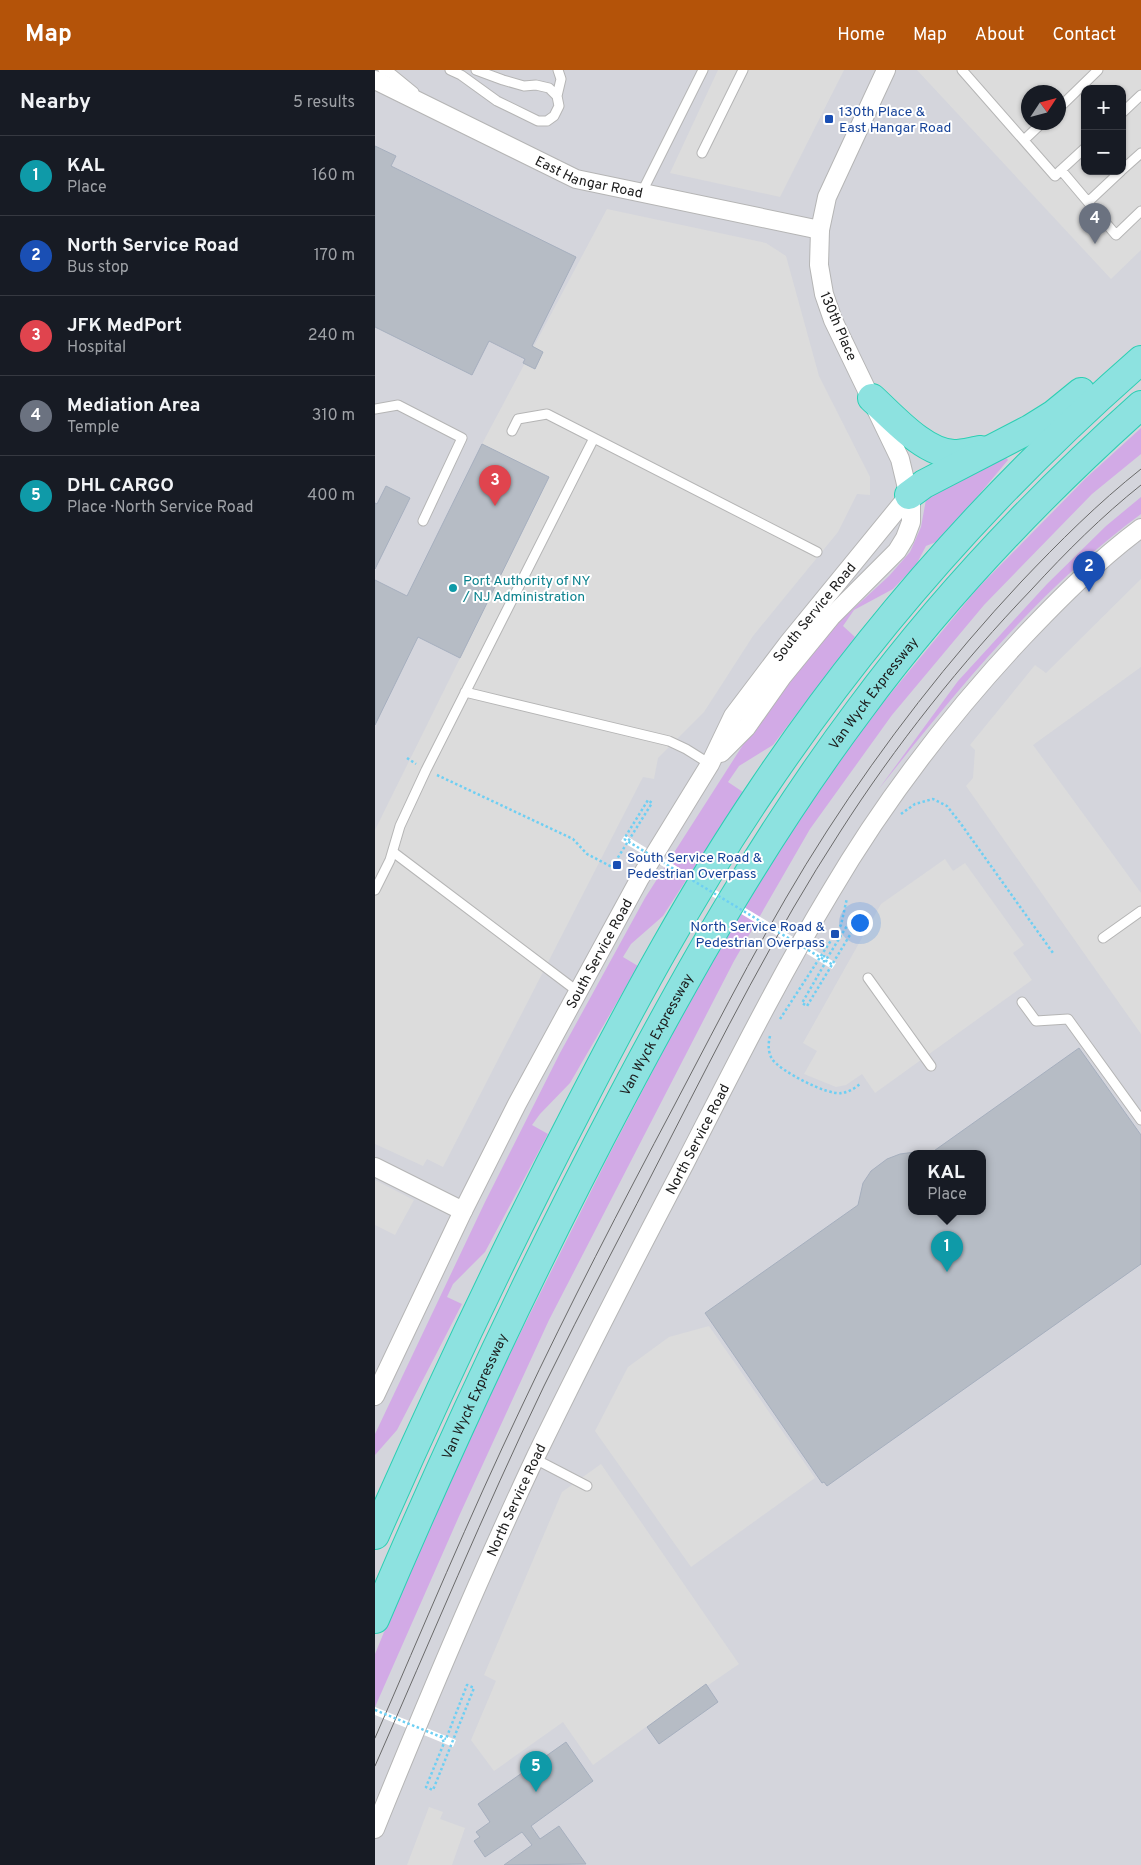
<!DOCTYPE html>
<meta charset="utf-8">
<style>
body{margin:0;font-family:Overpass,sans-serif;background:#242831;color:#f1f3f6}
.controls{position:absolute;right:15px;top:15px;display:grid;overflow:hidden;border-radius:10px;box-shadow:0 1px 4px #0004}
.controls button{width:45px;height:45px;display:grid;place-items:center;padding:0;border:0;border-bottom:1px solid #363941;background:#171b24;color:#f1f3f6;font:25px sans-serif}
.compass{position:absolute;left:646px;top:15px;width:45px;height:45px;border-radius:50%;background:#171b24;box-shadow:0 1px 4px #0004;rotate:54deg}
.you{position:absolute;left:484px;top:852px;width:18px;height:18px;margin:-12px;border:4px solid #fff;border-radius:50%;background:#1a73e8;box-shadow:0 0 0 8px #1a73e833}
.badge{display:grid;place-items:center;width:32px;height:32px;border-radius:50%;background:#b45309;color:#fff;font-size:16px;font-weight:700}
.pin{position:absolute;translate:-50% -41px;filter:drop-shadow(0 1px 2px #0008)}
.pin::after{content:'';position:absolute;top:26px;width:18px;height:15px;background:inherit;clip-path:polygon(0 0,100% 0,50% 100%)}
.popup{position:absolute;left:533px;top:1080px;width:78px;height:65px;box-sizing:border-box;display:grid;place-content:center;border-radius:10px;background:#171b24;filter:drop-shadow(0 1px 4px #0005);font-size:16px;white-space:nowrap;color:#9ea1a6}
.popup b{font-size:19px;color:#f1f3f6}
.popup::after{content:'';position:absolute;left:50%;top:100%;margin-left:-10px;border:10px solid transparent;border-top-color:#171b24}
.list{margin:0;padding:0;list-style:none}
h2{display:flex;justify-content:space-between;align-items:center;height:65px;margin:0;padding:0 20px;font-size:21px}
h2 small{font-size:16px;font-weight:400;color:#9ea1a6}
.list li{display:grid;grid-template-columns:32px 1fr auto;gap:15px;align-items:center;box-sizing:border-box;height:80px;padding:0 20px;border-top:1px solid #363941}
.list b{display:block;font-size:19px;white-space:nowrap}
.list p{margin:0;font-size:16px;white-space:nowrap;color:#9ea1a6}
.list em{font-size:16px;font-style:normal;color:#9ea1a6}
.map{position:relative;flex:none;width:766px;height:1795px;overflow:hidden}
header{display:flex;align-items:center;gap:30px;box-sizing:border-box;height:70px;padding:0 25px;background:#b45309;color:#fff}
header strong{font-size:24px}
nav{display:flex;gap:28px;margin-inline-start:auto;font-size:18px}
main{display:flex}
aside{flex:1;background:#171b24}
.map>svg:first-child{display:block}
.airport{fill:#d4d5dc;fill-rule:evenodd}
.grass{fill:#d2aae6}
.parking{fill:#dcdcdc;fill-rule:evenodd}
.pier{fill:#fff}
.building{fill:#b6bcc5;stroke:#a6afbe}
.lines{fill:none;stroke-linecap:round;stroke-linejoin:round}
.lane-casing{stroke:#b5b5b5;stroke-width:11}
.street-casing{stroke:#b5b5b5;stroke-width:20}
.highway-casing{stroke:#2ccfb3;stroke-width:30}
.path{stroke:#6ecff3;stroke-width:2.5;stroke-dasharray:2.5 2.5;stroke-linecap:butt}
.lane{stroke:#fff;stroke-width:9}
.street{stroke:#fff;stroke-width:18}
.highway{stroke:#8de2e0;stroke-width:28}
.tram{stroke:#6a6a6a;stroke-width:1}
.path-bridge{stroke:#6ecff3;stroke-width:2.5;stroke-dasharray:2.5 2.5;stroke-linecap:butt}
.transit-dot{fill:#1a4fb4;stroke:#fff;stroke-width:2}
.culture-dot{fill:#0f9aa8;stroke:#fff;stroke-width:2}
.labels{text-anchor:middle;stroke-width:4;stroke-linejoin:round;paint-order:stroke}
.transit-label{font-size:14px;fill:#164399;stroke:#fff;text-anchor:start}
.street-label{font-size:14px;fill:#1c1c1c;stroke:#fff}
.culture-label{font-size:14px;fill:#0d838f;stroke:#fff;text-anchor:start}
</style>
<header>
<strong>Map</strong>
<nav><a>Home</a><a>Map</a><a>About</a><a>Contact</a></nav>
</header>
<main>
<aside>
<h2>Nearby<small>5 results</small></h2>
<ul class="list">
<li><span class="badge" style="background:#0f9aa8">1</span><div><b>KAL</b><p>Place</p></div><em>160 m</em></li>
<li><span class="badge" style="background:#1a4fb4">2</span><div><b>North Service Road</b><p>Bus stop</p></div><em>170 m</em></li>
<li><span class="badge" style="background:#e0444e">3</span><div><b>JFK MedPort</b><p>Hospital</p></div><em>240 m</em></li>
<li><span class="badge" style="background:#6b7280">4</span><div><b>Mediation Area</b><p>Temple</p></div><em>310 m</em></li>
<li><span class="badge" style="background:#0f9aa8">5</span><div><b>DHL CARGO</b><p>Place · North Service Road</p></div><em>400 m</em></li>
</ul>
</aside>
<div class="map">
<svg width="766" height="1795" viewBox="0 0 766 1795">
<rect width="100%" height="100%" fill="#e3e4ed"/>
<!-- airport -->
<path class="airport" d="M0,0H766V1795H0ZM710,19H747V101H710ZM654,22H684V52H654ZM537,1083H607V1141H537Z"/>
<!-- grass -->
<path class="grass" d="M766,358V384L717,424L609,535L517,645L435,759L359,891L174,1250L85,1444L0,1637V1584L44,1477L135,1284L234,1085L318,924L385,808L483,663L602,519L711,408Z
M629,385L633,390L566,470L551,476L541,495L518,519L479,540L468,556L480,567L398,675L364,696L353,712L368,722L288,846L256,874L248,887L263,896L195,1013L165,1044L157,1055L173,1064L110,1182L78,1214L72,1227L87,1234L22,1360L0,1385V1364L110,1132L185,983L270,828L380,656L438,579L465,551L514,506L535,482L546,457L552,424Z
M766,427V444C663,520 582,620 503,720L583,611L672,514L731,456Z"/>
<!-- parking -->
<path class="parking" d="M343,0H469L405,127L295,103Z
M542,0H766V180L736,209ZM710,19H747V101H710ZM654,22H684V52H654Z
M232,139L391,173L411,186L444,306L495,407V425L482,424L463,462L378,566L329,642L283,688L279,709L268,707L68,1097L52,1089L48,1096L0,1074V760L174,408L107,374Z
M766,509V597L658,675L766,823V964L591,716L598,708L600,680L595,675L660,595L671,603Z
M570,789L578,801L590,793L649,875L638,883L657,910L500,1023L487,1004L471,1015L461,1017L429,1004L442,981L428,973L506,834Z
M0,1110L39,1130L20,1165L0,1155Z
M334,1256L440,1408L316,1497L220,1361L253,1297L294,1267Z
M226,1394L364,1594L332,1616L331,1614L218,1695L188,1652L119,1701L96,1670L121,1611L109,1605L187,1422Z
M54,1737L68,1742L65,1749L90,1758L77,1795H32Z"/>
<!-- pier -->
<path class="pier" d="M250,765L461,893L457,899L246,771Z
M0,1637L81,1670L78,1677L0,1645Z"/>
<!-- building -->
<path class="building" d="M0,76L21,86L16,96L201,187L157,276L168,282L160,299L148,293L150,289L114,271L97,305L0,257Z
M107,374L174,407L85,588L43,567L0,655V510L32,526Z
M11,416L35,428L0,499V433L2,434Z
M704,978L766,1065V1194L452,1416L449,1412L447,1413L330,1243L483,1135L488,1113L496,1101L512,1089L525,1084L540,1082L546,1083H537V1141H607V1083H556Z
M331,1614L343,1632L284,1674L272,1657Z
M191,1672L218,1711L156,1756L165,1769L184,1756L211,1794L129,1795L157,1775L147,1762L110,1787L99,1771L105,1767L101,1762L115,1752L103,1734Z"/>
<g class="lines">
<!-- lane casing -->
<g class="lane-casing">
<path id="lane" d="M8,0L17,4L39,22
M75,0L86,5L122,31L163,51H172L179,46L184,36L182,26L174,18L161,15L149,16L128,10L101,0
M587,0L680,106L686,100L713,132L746,101
M182,26L186,9L183,0
M684,38L723,0
M747,43L766,25
M649,70L668,52
M327,83L368,0
M686,100L710,78
M747,100L766,83
M267,122L328,0
M713,132L741,165L766,141
M0,339L23,335L87,368L48,451
M137,361L143,349L172,344L442,482
M90,622L294,671L311,679L335,694
M18,782L202,921
M0,820L15,790L25,756L51,700L219,368
M728,868L766,841
M493,908L556,996
M647,932L661,951L693,949L766,1050
M160,1389L212,1416"/>
</g>
<!-- street casing -->
<g class="street-casing">
<g id="street">
<path id="s1" d="M0,10L201,109L445,160"/>
<path d="M346,683L371,658L407,607L456,547L522,481L530,468L536,452V435L525,389L458,250L449,224L444,195L445,160L452,127L511,0"/>
<path d="M0,1097L88,1141"/>
<path id="s2" d="M0,1326L88,1141L142,1034L265,808L335,694L358,646L414,572L534,425"/>
<path id="s3" d="M0,1759C51,1633 103,1509 161,1386C209,1287 259,1190 310,1093C357,1002 402,911 455,823C509,731 575,645 648,567C685,528 723,490 766,458"/>
</g>
</g>
<!-- highway casing -->
<g class="highway-casing">
<g id="highway">
<path d="M497,328C518,347 549,383 579,384C588,384 598,381 606,380"/>
<path d="M534,425L549,414L655,359L679,344L706,322"/>
<path d="M0,1465C63,1322 130,1180 202,1041C258,932 317,823 386,721C493,561 622,416 766,290"/>
<path id="s4" d="M0,1549C75,1373 156,1199 246,1029C318,893 392,763 485,639C567,528 663,427 766,335"/>
</g>
</g>
<!-- path -->
<path class="path" d="M32,688L41,694
M62,705L198,769L212,784L237,797L277,733L273,730L249,769
M526,744L540,734L558,729L572,736L586,754L678,883
M449,885V895L427,933L432,936L484,850L478,846L451,890
M405,949L466,855L472,828
M395,966C393,974 393,982 397,989C405,1001 453,1026 467,1023C474,1022 480,1018 485,1014
M66,1665L69,1673L51,1717L58,1720L99,1618L92,1615L71,1669"/>
<!-- lane -->
<use href="#lane" class="lane"/>
<!-- street -->
<use href="#street" class="street"/>
<!-- highway -->
<use href="#highway" class="highway"/>
<!-- tram -->
<path class="tram" d="M0,1668C48,1558 94,1447 146,1338C194,1236 246,1136 299,1036C348,943 395,849 452,761C509,673 574,589 646,512C684,472 723,433 766,399
M0,1696C56,1569 109,1441 169,1316C209,1234 252,1154 293,1073C347,968 400,862 465,762C520,676 586,593 657,519C691,482 727,446 766,415"/>
<!-- path-bridge -->
<path class="path-bridge" d="M249,769L458,895
M0,1640L71,1669"/>
</g>
<!-- markers -->
<g class="transit-dot">
<rect x="449" y="44" width="10" height="10" rx="2.5"/>
<rect x="237" y="790" width="10" height="10" rx="2.5"/>
<rect x="455" y="859" width="10" height="10" rx="2.5"/>
</g>
<circle class="culture-dot" cx="78" cy="518" r="5"/>
<g class="labels">
<!-- transit labels -->
<g class="transit-label">
<text x="464" y="46">130th Place &amp;<tspan x="464" dy="16">East Hangar Road</tspan></text>
<text x="252" y="792">South Service Road &amp;<tspan x="252" dy="16">Pedestrian Overpass</tspan></text>
<text x="450" y="861" text-anchor="end">North Service Road &amp;<tspan x="450" dy="16">Pedestrian Overpass</tspan></text>
</g>
<!-- street labels -->
<g class="street-label">
<text dy="5" stroke="none"><textPath href="#s1" startOffset="236">East Hangar Road</textPath></text>
<text transform="translate(464 256) rotate(67)" y="5">130th Place</text>
<text dy="5" stroke="none"><textPath href="#s2" startOffset="901">South Service Road</textPath></text>
<text dy="5" stroke="none"><textPath href="#s4" startOffset="1054">Van Wyck Expressway</textPath></text>
<text dy="5" stroke="none"><textPath href="#s2" startOffset="496">South Service Road</textPath></text>
<text dy="5" stroke="none"><textPath href="#s4" startOffset="649">Van Wyck Expressway</textPath></text>
<text dy="5" stroke="none"><textPath href="#s3" startOffset="762">North Service Road</textPath></text>
<text dy="5" stroke="none"><textPath href="#s4" startOffset="244">Van Wyck Expressway</textPath></text>
<text dy="5" stroke="none"><textPath href="#s3" startOffset="358">North Service Road</textPath></text>
</g>
<!-- culture labels -->
<g class="culture-label">
<text x="88" y="515">Port Authority of NY<tspan x="88" dy="16">/ NJ Administration</tspan></text>
</g>
</g>
</svg>
<div class="controls">
<button>+</button>
<button>−</button>
</div>
<svg class="compass" viewBox="-18 -18 36 36"><path d="M0-13l5 13h-10z" fill="#e53935"/><path d="M0 13l5-13h-10z" fill="#9ea1a6"/></svg>
<div class="you"></div>
<div class="pin badge" style="left:572px;top:1202px;background:#0f9aa8">1</div>
<div class="popup"><b>KAL</b>Place</div>
<div class="pin badge" style="left:714px;top:522px;background:#1a4fb4">2</div>
<div class="pin badge" style="left:120px;top:436px;background:#e0444e">3</div>
<div class="pin badge" style="left:720px;top:174px;background:#6b7280">4</div>
<div class="pin badge" style="left:161px;top:1722px;background:#0f9aa8">5</div>
</div>
</main>
